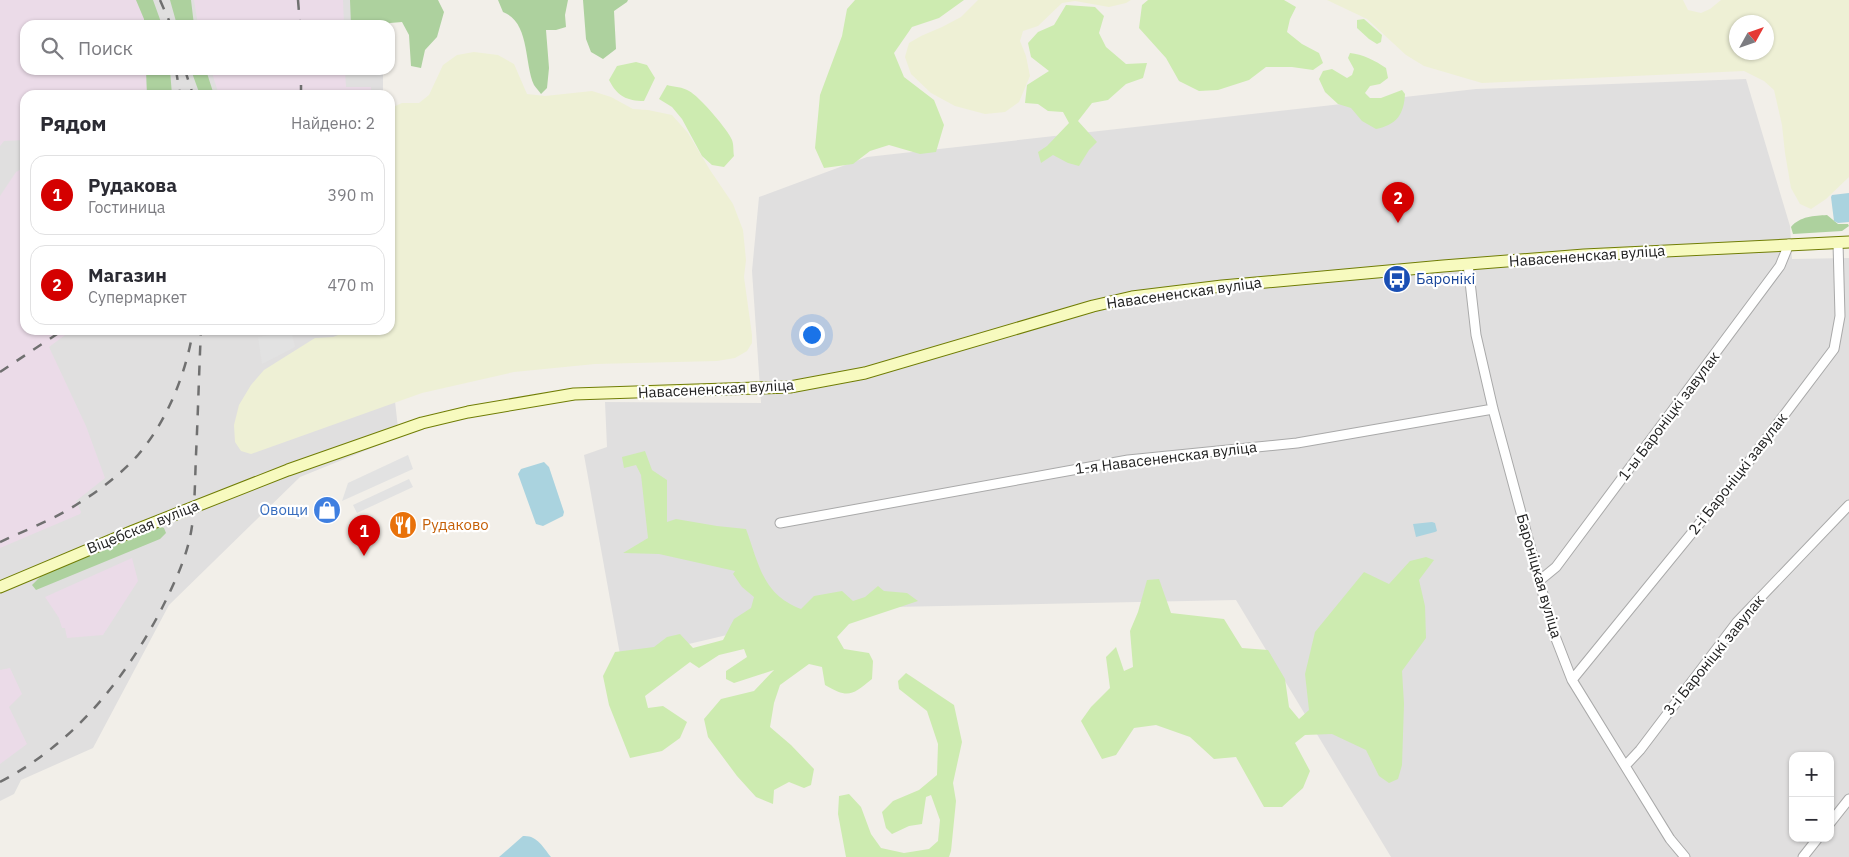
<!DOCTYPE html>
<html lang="ru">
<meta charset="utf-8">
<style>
body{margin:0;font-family:"IBM Plex Sans",sans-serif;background:#f2f2f3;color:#2b2b33}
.controls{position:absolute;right:15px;bottom:15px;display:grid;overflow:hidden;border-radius:10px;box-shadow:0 1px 4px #0004}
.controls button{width:45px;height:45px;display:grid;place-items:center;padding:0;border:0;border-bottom:1px solid #e1e1e2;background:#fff;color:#2b2b33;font:25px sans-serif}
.compass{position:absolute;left:1729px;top:15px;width:45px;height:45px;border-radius:50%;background:#fff;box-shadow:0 1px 4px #0004;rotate:50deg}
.you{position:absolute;left:811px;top:334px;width:18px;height:18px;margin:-12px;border:4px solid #fff;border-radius:50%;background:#1a73e8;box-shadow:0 0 0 8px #1a73e833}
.badge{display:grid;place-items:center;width:32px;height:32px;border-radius:50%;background:#d40000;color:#fff;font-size:16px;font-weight:700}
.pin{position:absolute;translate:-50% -41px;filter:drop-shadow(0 1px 2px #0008)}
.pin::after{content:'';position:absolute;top:26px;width:18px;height:15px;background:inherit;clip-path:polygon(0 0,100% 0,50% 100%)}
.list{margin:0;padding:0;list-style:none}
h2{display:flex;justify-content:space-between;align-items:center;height:65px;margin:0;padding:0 20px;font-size:21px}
h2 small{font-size:16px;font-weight:400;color:#7c7c81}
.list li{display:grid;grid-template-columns:32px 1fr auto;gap:15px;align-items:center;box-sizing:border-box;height:80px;margin:0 10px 10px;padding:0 10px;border:1px solid #e1e1e2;border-radius:15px}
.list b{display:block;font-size:19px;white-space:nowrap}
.list p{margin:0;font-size:16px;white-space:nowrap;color:#7c7c81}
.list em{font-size:16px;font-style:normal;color:#7c7c81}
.icon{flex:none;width:28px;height:28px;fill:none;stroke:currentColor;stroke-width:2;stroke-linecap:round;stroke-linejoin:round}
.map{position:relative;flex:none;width:1849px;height:857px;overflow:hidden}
.search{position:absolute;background:#fff;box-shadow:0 1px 4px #0004;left:20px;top:20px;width:375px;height:55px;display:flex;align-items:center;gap:12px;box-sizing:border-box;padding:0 18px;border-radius:15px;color:#7c7c81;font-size:19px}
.panel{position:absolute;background:#fff;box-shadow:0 1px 4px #0004;left:20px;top:90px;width:375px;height:245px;border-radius:15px}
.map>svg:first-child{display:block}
.residential{fill:#e0dfdf;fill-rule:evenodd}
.industrial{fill:#ebdbe8}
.farmland{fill:#eef0d5;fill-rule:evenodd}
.grass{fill:#cdebb0}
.forest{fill:#add19e}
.parking{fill:#e2e2e2}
.water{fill:#aad3df}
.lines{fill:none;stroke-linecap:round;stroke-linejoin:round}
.minor-casing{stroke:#a9a9a9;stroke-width:11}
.secondary-casing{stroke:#707d05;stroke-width:13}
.minor{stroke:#fff;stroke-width:9}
.secondary{stroke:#f7fabf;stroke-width:11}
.rail{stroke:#707070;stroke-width:2.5;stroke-dasharray:10 10;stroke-linecap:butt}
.labels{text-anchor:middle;stroke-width:4.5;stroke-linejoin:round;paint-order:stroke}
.street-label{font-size:15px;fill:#222;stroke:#fff}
.transit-label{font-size:15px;fill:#164399;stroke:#fff;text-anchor:start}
.shop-label{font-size:15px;fill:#366cbe;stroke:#fff;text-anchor:end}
.food-label{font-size:15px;fill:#c56008;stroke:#fff;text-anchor:start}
</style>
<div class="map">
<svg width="1849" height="857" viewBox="0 0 1849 857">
<rect width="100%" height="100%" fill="#f2efe9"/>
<!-- residential -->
<path class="residential" d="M0,0H382V25H25V70H383V95H25V330H387L399,437L300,477L169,605L93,748L21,780L14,794L0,801Z
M1746,79L1790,226L1792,259L1849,258V857H1391L1236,600L842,608L621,660L584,455L607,447L605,402L761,403L752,271L759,197L867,157L1476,89ZM1793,756H1830V838H1793Z"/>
<!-- industrial -->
<path class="industrial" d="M0,0H136L144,19V25H25V70H146L147,95H25V140L4,141L0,146Z
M194,0H343L344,25H198Z
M211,70H345L346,87H371V95H219Z
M23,168L25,169V330H72L49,347L86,426L105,478L76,501L81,512L80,514L0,548V196L16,172Z
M132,558L138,581L103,635L67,638L65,628H62L59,618L45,597Z
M10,668L22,694L9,707L27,744L0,764V670Z"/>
<!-- farmland -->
<path class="farmland" d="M978,0H1131L1126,3L1109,7L1075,1L1062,3L1038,26L1023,31L1020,41L1026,56L1030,76L1019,102L1005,112L985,114L955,106L931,93L911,74L905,57L909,43L921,36L942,27L961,17Z
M1327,0H1683L1688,10L1701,13L1710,9L1721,0H1849V177L1826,199L1811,209L1800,204L1791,188L1785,153L1782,125L1774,90L1764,81L1744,71L1482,83L1424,66L1406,55L1367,19ZM1766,22V52H1736V22Z
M474,52L498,55L514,64L527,94L545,96L592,91L611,97L633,109L648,110L672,115L688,133L710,170L733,204L743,230L746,260L744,277L752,335V343L747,351L735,358L717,361L595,364L514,372L422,393L251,454L241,451L235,442L234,425L239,405L251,385L264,370L315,338L333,337L351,330H390V113L393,107L402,103H419L429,95L443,65L457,55Z"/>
<!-- grass -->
<path class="grass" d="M855,0H964L939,18L912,27L894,53L904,77L934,100L944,125L936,152L920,154L889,145L870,151L853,164L824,168L815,148L820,95L842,36L847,9Z
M1148,0H1284L1296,7L1290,19L1287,32L1302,44L1319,53L1323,63L1313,70L1292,67H1266L1249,80L1218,90L1199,91L1179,81L1166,58L1139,28L1142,5Z
M1066,5L1095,7L1104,16L1099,33L1106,47L1126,64L1147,63L1143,78L1126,84L1108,100L1092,103L1078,121L1097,142L1089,150L1079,166L1068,163L1053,155L1041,163L1038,152L1047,146L1069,123L1063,112L1048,111L1038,104L1025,103L1027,85L1049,71L1031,57L1028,43L1038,32L1054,25Z
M1364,19L1382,35L1381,42L1377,44L1369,39L1357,28V20Z
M1350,53C1362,54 1376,61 1386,68L1388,78L1380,84L1370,86L1365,93L1370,98H1381L1402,90L1405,94C1404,115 1396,125 1376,129L1362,121L1351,108L1338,104L1325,92L1319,79L1323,71L1332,69L1347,78L1352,75L1354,69L1348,58Z
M636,62L647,65L655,78L644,101C627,101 617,96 609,80L617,66Z
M667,85C674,87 683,87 689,91C699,96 729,131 732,140C734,145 733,151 734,156L724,167L712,165L702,156L682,119L672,107L659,99Z
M645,451L652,470L667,480V522L676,519L717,526L746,529C759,564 762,594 801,609L814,596L842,591L853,601L865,597L878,586L884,591L907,593L918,601L849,624L837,637L844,649L869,653L873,661L872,679C852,695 849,699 825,685L822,667L809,664L780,685L774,703L770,727L791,745L814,769L811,785L804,788L789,782L774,790L773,804L756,797L737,776L708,737L704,719L721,699L754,691L774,670L734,683L726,679V671L747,657L744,649L719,655L699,668L690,662L645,696L648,708L663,706L687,722L680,738L662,751L630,758L609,705L603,676L615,652L654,647L667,637L680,634L693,648L723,640L734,619L751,608L754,597L742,587L733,574L735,571L659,554L623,553L648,538L641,475L636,465L624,468L622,457Z
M1426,557L1434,560L1419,580L1425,606L1426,638L1402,671L1404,704L1402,765L1398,779L1389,783L1379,776L1366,750L1332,734L1305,735L1295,743L1310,771L1303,788L1282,807H1264L1236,757L1214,759L1190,737L1156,725L1134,728L1116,755L1102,759L1081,721L1091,707L1110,688L1106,657L1116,647L1124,671L1133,667L1130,631L1138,612L1147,580L1159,579L1171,613L1224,619L1242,648L1268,650L1285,679L1289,707L1299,719L1309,710L1305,674L1315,632L1364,572L1389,584L1410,561Z
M906,673L954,705L962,742L953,783L956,801L951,851L949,857H846L838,814L839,796L849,794L861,807L871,834L881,848L904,853L929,849L938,841L940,820L931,795L926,797L922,824L909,826L892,834L886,828L882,812L893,801L919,790L937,775L938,744L927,711L899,689L898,681Z"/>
<!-- forest -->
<path class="forest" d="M136,0H153L162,25H144V19Z
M170,0H191L194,25H177Z
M350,0H438L444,12L437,37L425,50L421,68L411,66L409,35L402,22L390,23L386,25H351Z
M498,0H568L565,15L566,27L556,30H546L549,68L547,88L541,94C539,91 536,88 534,85C524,63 530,22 503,12Z
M583,0H628L627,2L614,11L616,49L603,59L591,52L586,39Z
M146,70H170L172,95H147Z
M191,70H206L214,95H200Z
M1827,215L1838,224H1848L1849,226L1842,231L1793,234L1791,227C1800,216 1814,216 1827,215Z
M158,526L164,528L166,533L160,539L36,590L32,585L42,575Z"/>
<!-- parking -->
<path class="parking" d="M291,331L295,347L262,364L258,337Z
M408,455L413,469L342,501L348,483Z
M409,479L413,487L357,513L353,505Z"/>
<!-- water -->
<path class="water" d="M1849,193V222L1838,223L1834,221L1831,197L1832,195Z
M544,462L549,467L564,512L563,516L543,526L536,524L518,474L521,469Z
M1432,522L1435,523L1437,531L1435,532L1416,537L1413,524Z
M523,836C537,835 543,847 551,857H499Z"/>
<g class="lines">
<!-- minor casing -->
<g class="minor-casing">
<path id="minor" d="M1468,264L1476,335L1493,409L1553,631L1572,680L1670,839L1685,857
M780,523L1128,460L1297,443L1493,409
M1539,581L1556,567L1780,266L1789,244
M1572,680L1735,480L1834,349L1840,316L1838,243
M1625,766L1640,750L1737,622L1849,505
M1830,823L1849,799
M1803,857L1818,838"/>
</g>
<!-- secondary casing -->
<g class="secondary-casing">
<path id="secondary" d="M0,587L133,531L288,470L422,423L468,412L574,394L790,387L865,373L1093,306L1132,297L1222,286L1443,266L1584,255L1849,242"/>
</g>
<!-- minor -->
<use href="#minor" class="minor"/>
<!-- secondary -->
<use href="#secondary" class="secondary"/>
<!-- rail -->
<path class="rail" d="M160,0L171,25
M298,0L300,25
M176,70L180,95
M185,70L193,95
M301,95V70
M0,372L63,330
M0,542C26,530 55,519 79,503C100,490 122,473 138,455C167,421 186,374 193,330
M0,782C73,744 125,680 162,608C175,582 188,555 192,526C195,503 195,478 196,455C198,413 199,372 201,330"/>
</g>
<!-- icons -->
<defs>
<g id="bus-disc" transform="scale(1.4375)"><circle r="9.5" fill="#1a4fb4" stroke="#fff"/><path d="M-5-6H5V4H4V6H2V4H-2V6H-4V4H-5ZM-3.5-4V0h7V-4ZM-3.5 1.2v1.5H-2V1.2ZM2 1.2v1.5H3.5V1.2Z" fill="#fff"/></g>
<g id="shop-disc" transform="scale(1.4375)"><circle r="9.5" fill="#3f7fe0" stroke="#fff"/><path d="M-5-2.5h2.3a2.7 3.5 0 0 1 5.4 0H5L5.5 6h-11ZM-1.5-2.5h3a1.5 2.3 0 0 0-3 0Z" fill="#fff"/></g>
<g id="restaurant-disc" transform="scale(1.4375)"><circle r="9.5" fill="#e8710a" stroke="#fff"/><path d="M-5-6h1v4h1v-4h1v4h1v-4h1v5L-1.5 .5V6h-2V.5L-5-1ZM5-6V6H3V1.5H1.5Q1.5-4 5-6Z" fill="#fff"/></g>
</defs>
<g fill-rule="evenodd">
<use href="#bus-disc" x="1397" y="279"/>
<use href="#shop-disc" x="327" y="510"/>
<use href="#restaurant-disc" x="403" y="525"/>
</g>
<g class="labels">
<!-- street labels -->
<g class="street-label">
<text transform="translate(1587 256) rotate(-4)" y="5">Навасененская вуліца</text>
<text transform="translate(1184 293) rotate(-8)" y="5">Навасененская вуліца</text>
<text transform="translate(716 389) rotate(-3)" y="5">Навасененская вуліца</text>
<text transform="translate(1669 416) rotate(-53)" y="5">1-ы Бароніцкі завулак</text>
<text transform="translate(1166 458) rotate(-7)" y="5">1-я Навасененская вуліца</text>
<text transform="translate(1738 474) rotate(-52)" y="5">2-і Бароніцкі завулак</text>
<text transform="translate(143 527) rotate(-22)" y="5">Віцебская вуліца</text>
<text transform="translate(1539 576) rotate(74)" y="5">Бароніцкая вуліца</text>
<text transform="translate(1714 655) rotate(-51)" y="5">3-і Бароніцкі завулак</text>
</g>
<!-- transit labels -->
<g class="transit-label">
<text x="1416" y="284">Баронікі</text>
</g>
<!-- shop labels -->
<g class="shop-label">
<text x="308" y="515">Овощи</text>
</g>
<!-- food labels -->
<g class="food-label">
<text x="422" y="530">Рудаково</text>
</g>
</g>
</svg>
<div class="controls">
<button>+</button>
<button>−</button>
</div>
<svg class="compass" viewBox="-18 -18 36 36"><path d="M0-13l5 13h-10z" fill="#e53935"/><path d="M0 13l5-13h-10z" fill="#7c7c81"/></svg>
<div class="you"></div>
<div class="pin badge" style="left:364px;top:556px">1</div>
<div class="pin badge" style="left:1398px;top:223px">2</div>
<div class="search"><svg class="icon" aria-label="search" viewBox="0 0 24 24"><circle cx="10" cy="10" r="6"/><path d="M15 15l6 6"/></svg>Поиск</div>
<section class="panel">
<h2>Рядом<small>Найдено: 2</small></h2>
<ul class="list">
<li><span class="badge">1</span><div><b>Рудакова</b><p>Гостиница</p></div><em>390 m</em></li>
<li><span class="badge">2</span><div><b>Магазин</b><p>Супермаркет</p></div><em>470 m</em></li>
</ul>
</section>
</div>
